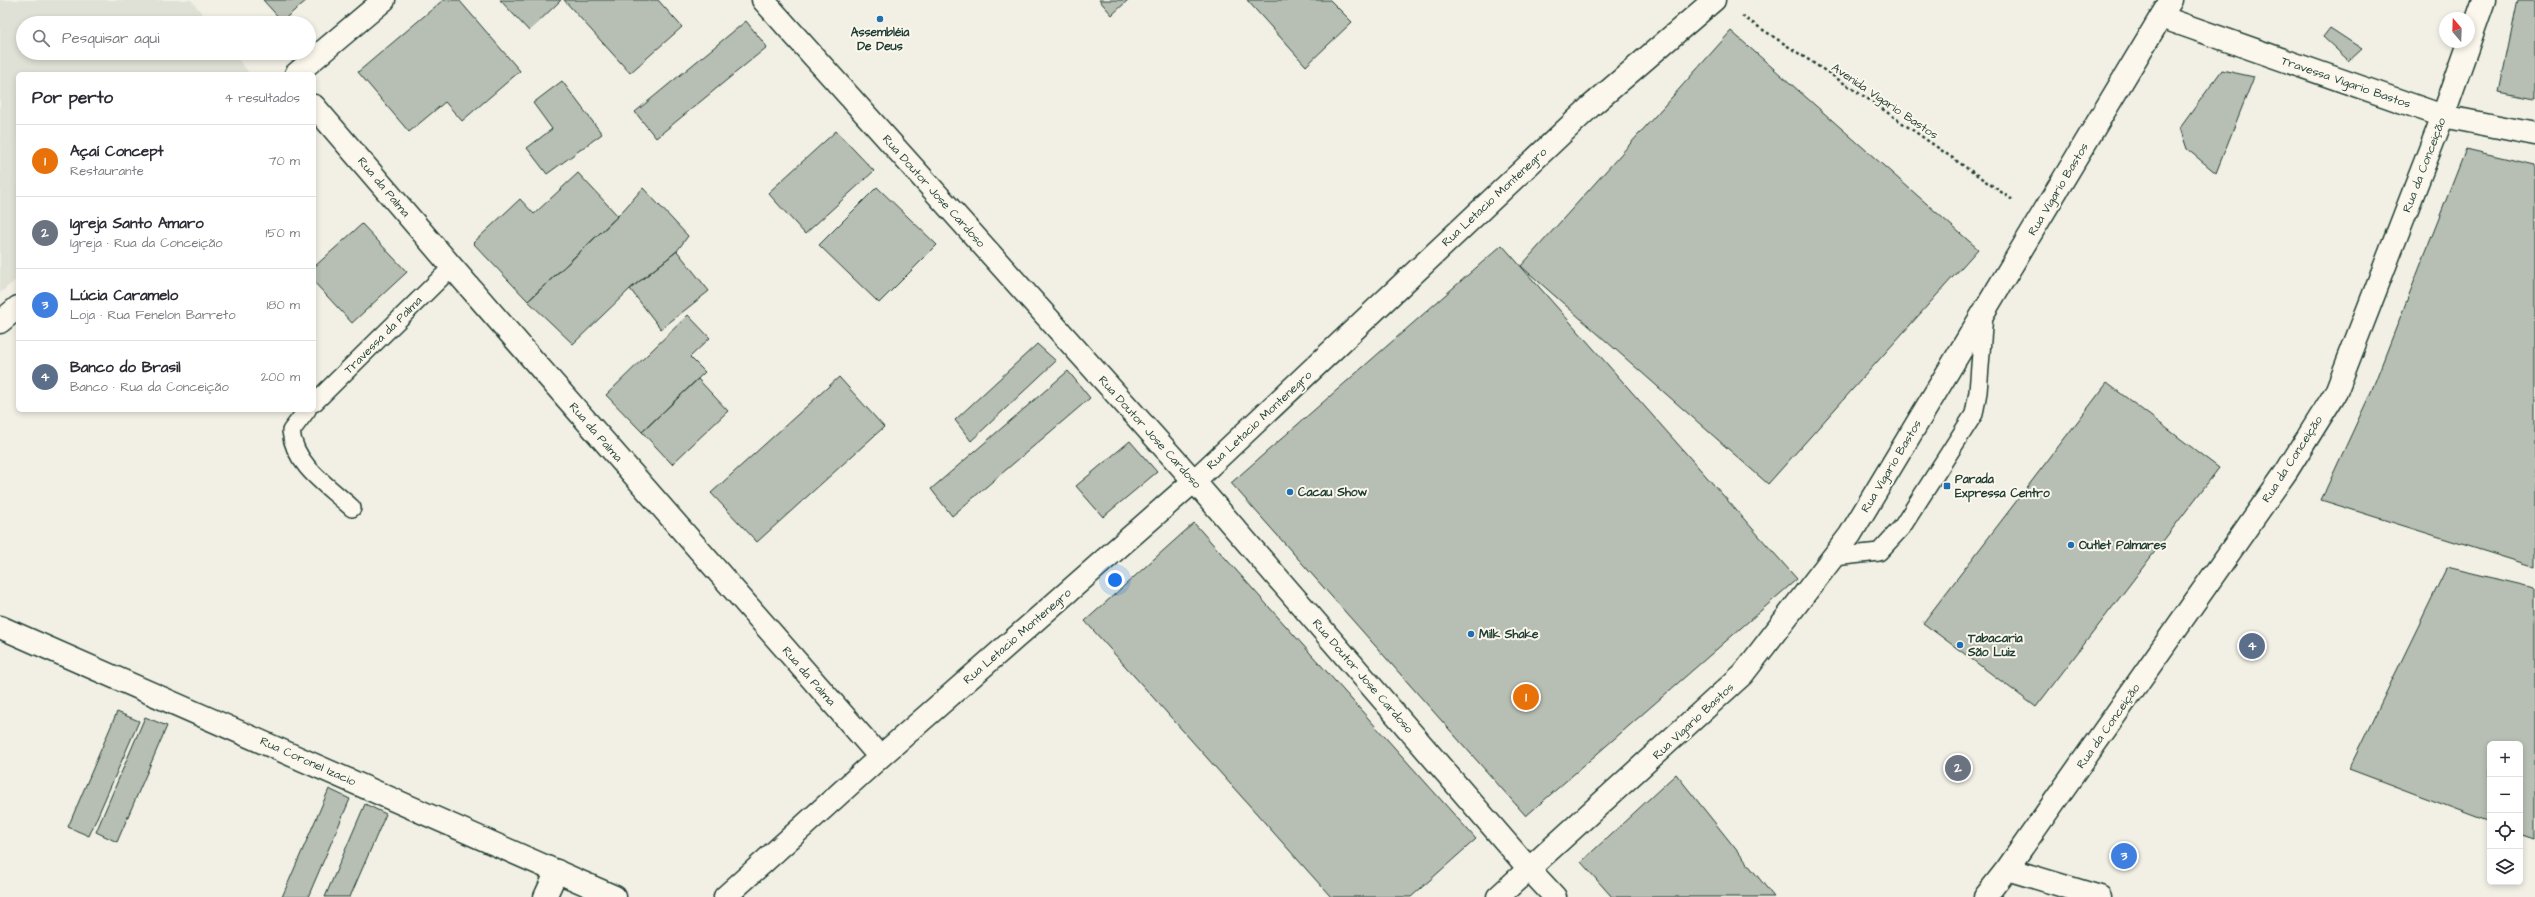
<!DOCTYPE html>
<html lang="pt">
<meta charset="utf-8">
<style>
body{margin:0;font-family:"Architects Daughter",sans-serif;background:#f7f7f7;color:#2b2b33}
.controls{position:absolute;right:12px;bottom:12px;display:grid;overflow:hidden;border-radius:6px;box-shadow:0 2px 6px #0003}
.controls button{width:36px;height:36px;display:grid;place-items:center;padding:0;border:0;border-bottom:1px solid #e1e1e2;background:#fff;color:#2b2b33;font:20px sans-serif}
.compass{position:absolute;left:2439px;top:12px;width:36px;height:36px;border-radius:50%;background:#fff;box-shadow:0 2px 6px #0003;rotate:341deg}
.you{position:absolute;left:1115px;top:580px;width:14px;height:14px;margin:-10px;border:3px solid #fff;border-radius:50%;background:#1a73e8;box-shadow:0 0 0 6px #1a73e833}
.badge{display:grid;place-items:center;width:26px;height:26px;border-radius:50%;background:#111827;color:#fff;font-size:13px;font-weight:700}
.pin{position:absolute;translate:-50% -50%;border:2px solid #fff;box-shadow:0 1px 4px #0006}
.list{margin:0;padding:0;list-style:none}
h2{display:flex;justify-content:space-between;align-items:center;height:52px;margin:0;padding:0 16px;font-size:17px}
h2 small{font-size:13px;font-weight:400;color:#7c7c81}
.list li{display:grid;grid-template-columns:26px 1fr auto;gap:12px;align-items:center;box-sizing:border-box;height:72px;padding:0 16px;border-top:1px solid #e1e1e2}
.list b{display:block;font-size:15px;white-space:nowrap}
.list p{margin:0;font-size:13px;white-space:nowrap;color:#7c7c81}
.list em{font-size:13px;font-style:normal;color:#7c7c81}
.icon{flex:none;width:22px;height:22px;fill:none;stroke:currentColor;stroke-width:2;stroke-linecap:round;stroke-linejoin:round}
.map{position:relative;flex:none;width:2535px;height:897px;overflow:hidden}
.search{position:absolute;background:#fff;box-shadow:0 2px 6px #0003;left:16px;top:16px;width:300px;height:44px;display:flex;align-items:center;gap:10px;box-sizing:border-box;padding:0 14px;border-radius:22px;color:#7c7c81;font-size:15px}
.panel{position:absolute;background:#fff;box-shadow:0 2px 6px #0003;left:16px;top:72px;width:300px;height:340px;border-radius:6px}
.map>svg:first-child{display:block}
.built{fill:#e0e1d6}
.building{fill:#b7beb3;stroke:#1f3d34}
.lines{fill:none;stroke-linecap:round;stroke-linejoin:round}
.service-casing{stroke:#1f3d34;stroke-width:20}
.pedestrian-casing{stroke:#1f3d34;stroke-width:25}
.minor-casing{stroke:#1f3d34;stroke-width:25}
.tertiary-casing{stroke:#1f3d34;stroke-width:25}
.secondary-casing{stroke:#1f3d34;stroke-width:25}
.path{stroke:#1f3d34;stroke-width:2.5;stroke-dasharray:3 3;stroke-linecap:butt}
.service{stroke:#fbf7ec;stroke-width:17}
.pedestrian{stroke:#fbf7ec;stroke-width:22}
.minor{stroke:#fbf7ec;stroke-width:22}
.tertiary{stroke:#fbf7ec;stroke-width:22}
.secondary{stroke:#fbf7ec;stroke-width:22}
.poi-dot{fill:#1f6fb2;stroke:#fbf7ec;stroke-width:1.5}
.labels{text-anchor:middle;stroke-width:4;stroke-linejoin:round;paint-order:stroke}
.poi-label{font-size:12px;font-weight:bold;fill:#1f3d34;stroke:#fbf7ec;text-anchor:start}
.street-label{font-size:12px;fill:#1f3d34;stroke:#fbf7ec}
</style>
<div class="map">
<svg width="2535" height="897" viewBox="0 0 2535 897">
<rect width="100%" height="100%" fill="#f2f0e5"/>
<filter id="ink" filterUnits="userSpaceOnUse"><feTurbulence type="fractalNoise" baseFrequency=".025" numOctaves="2"/><feDisplacementMap in="SourceGraphic" scale="8" xChannelSelector="R" yChannelSelector="G"/><feConvolveMatrix kernelMatrix="1 2 1 2 8 2 1 2 1" color-interpolation-filters="sRGB"/></filter>
<g filter="url(#ink)">
<!-- built -->
<path class="built" d="M0,0H191L210,23H23V53H233L250,74H18V278L0,293Z"/>
<!-- building -->
<path class="building" d="M263,0H307L282,21Z
M443,0H459L520,71L462,121L445,102L409,132L358,72Z
M500,0H561L529,31Z
M564,0H658L682,27L630,73Z
M1099,0H1128L1112,15Z
M1247,0H1330L1352,22L1306,66Z
M2518,0H2535V99L2499,92Z
M746,21L767,47L656,138L635,112Z
M2330,28L2362,49L2349,61L2323,37Z
M1731,31L1978,249L1768,484L1521,266Z
M2222,70L2254,77L2216,173L2187,149L2180,128Z
M562,81L602,134L547,174L527,148L552,129L533,103Z
M836,131L874,171L805,234L768,193Z
M2466,149L2535,165V567L2321,500L2371,392Z
M578,173L618,216L528,301L473,243L520,199L534,214Z
M877,187L937,245L879,303L819,245Z
M643,188L688,236L677,251L630,289L573,344L528,301L618,216Z
M362,224L407,272L352,323L314,282V267Z
M1502,245L1797,579L1526,816L1231,483Z
M677,251L709,291L661,329L630,289Z
M688,315L710,338L690,357L705,372L642,432L606,395Z
M1037,344L1056,361L971,441L955,420Z
M1068,371L1090,398L952,516L931,489Z
M839,377L884,427L757,542L711,493Z
M698,379L728,411L672,464L642,432Z
M2107,383L2219,468L2036,707L1923,623Z
M1130,441L1157,472L1103,517L1076,486Z
M1194,523L1476,839L1411,897H1331L1085,621Z
M2447,567L2535,588V839L2520,834V744H2490V822L2349,769Z
M117,712L139,721L89,836L68,827Z
M145,717L167,726L117,842L96,832Z
M1676,774L1774,897H1612L1581,862Z
M329,789L350,799L308,897H282Z
M365,804L386,814L350,897H325Z"/>
<g class="lines">
<!-- service casing -->
<g class="service-casing">
<path id="service" d="M314,403L452,267
M307,410L291,431C294,465 328,486 352,508
M1834,557L1879,552L1902,527L1974,414L1978,392L1984,314"/>
</g>
<!-- pedestrian casing -->
<g class="pedestrian-casing">
<path id="pedestrian" d="M1530,870L1555,897"/>
</g>
<!-- minor casing -->
<g class="minor-casing">
<path id="minor" d="M2161,17L2443,116L2535,134
M314,106L452,267L880,757
M2007,869L2100,897
M545,897L557,871
M725,897L880,757L1194,481L1591,106L1714,0
M1985,897L2007,869L2286,472L2336,392L2443,116L2484,0"/>
</g>
<!-- tertiary casing -->
<g class="tertiary-casing">
<path id="tertiary" d="M763,0L1194,481L1530,870
M296,74L384,0
M0,322L18,307
M0,627L615,897"/>
</g>
<!-- secondary casing -->
<g class="secondary-casing">
<path id="secondary" d="M1498,897L1743,674L1850,535L2171,0"/>
</g>
<!-- path -->
<path class="path" d="M1742,16L1871,101L2014,201"/>
<!-- service -->
<use href="#service" class="service"/>
<!-- pedestrian -->
<use href="#pedestrian" class="pedestrian"/>
<!-- minor -->
<use href="#minor" class="minor"/>
<!-- tertiary -->
<use href="#tertiary" class="tertiary"/>
<!-- secondary -->
<use href="#secondary" class="secondary"/>
</g>
</g>
<!-- markers -->
<g class="poi-dot">
<circle cx="880" cy="19" r="4"/>
<rect x="1943" y="482" width="8" height="8" rx="2"/>
<circle cx="1290" cy="492" r="4"/>
<circle cx="2071" cy="545" r="4"/>
<circle cx="1471" cy="634" r="4"/>
<circle cx="1960" cy="645" r="4"/>
</g>
<g class="labels">
<!-- poi labels -->
<g class="poi-label">
<text x="880" y="36" text-anchor="middle">Assembléia<tspan x="880" dy="14">De Deus</tspan></text>
<text x="1955" y="483">Parada<tspan x="1955" dy="14">Expressa Centro</tspan></text>
<text x="1298" y="496">Cacau Show</text>
<text x="2079" y="549">Outlet Palmares</text>
<text x="1479" y="638">Milk Shake</text>
<text x="1968" y="642">Tabacaria<tspan x="1968" dy="14">São Luiz</tspan></text>
</g>
<!-- street labels -->
<g class="street-label">
<text transform="translate(2346 82) rotate(19)" y="4">Travessa Vigario Bastos</text>
<text transform="translate(1885 101) rotate(34)" y="4">Avenida Vigario Bastos</text>
<text transform="translate(2424 165) rotate(-69)" y="4">Rua da Conceição</text>
<text transform="translate(384 187) rotate(50)" y="4">Rua da Palma</text>
<text transform="translate(2058 189) rotate(-59)" y="4">Rua Vigario Bastos</text>
<text transform="translate(934 191) rotate(48)" y="4">Rua Doutor Jose Cardoso</text>
<text transform="translate(1494 197) rotate(-43)" y="4">Rua Letacio Montenegro</text>
<text transform="translate(383 335) rotate(-45)" y="4">Travessa da Palma</text>
<text transform="translate(1259 420) rotate(-43)" y="4">Rua Letacio Montenegro</text>
<text transform="translate(596 432) rotate(49)" y="4">Rua da Palma</text>
<text transform="translate(1150 432) rotate(48)" y="4">Rua Doutor Jose Cardoso</text>
<text transform="translate(2292 459) rotate(-57)" y="4">Rua da Conceição</text>
<text transform="translate(1891 466) rotate(-59)" y="4">Rua Vigario Bastos</text>
<text transform="translate(1017 636) rotate(-41)" y="4">Rua Letacio Montenegro</text>
<text transform="translate(809 676) rotate(49)" y="4">Rua da Palma</text>
<text transform="translate(1363 676) rotate(49)" y="4">Rua Doutor Jose Cardoso</text>
<text transform="translate(1693 721) rotate(-43)" y="4">Rua Vigario Bastos</text>
<text transform="translate(2108 726) rotate(-55)" y="4">Rua da Conceição</text>
<text transform="translate(308 761) rotate(24)" y="4">Rua Coronel Izacio</text>
</g>
</g>
</svg>
<div class="controls">
<button>+</button>
<button>−</button>
<button><svg class="icon" aria-label="locate" viewBox="0 0 24 24"><circle cx="12" cy="12" r="6"/><path d="M12 2v4M12 18v4M2 12h4M18 12h4"/></svg></button>
<button><svg class="icon" aria-label="layers" viewBox="0 0 24 24"><path d="M12 4l9 5-9 5-9-5zM3 14l9 5 9-5"/></svg></button>
</div>
<svg class="compass" viewBox="-18 -18 36 36"><path d="M0-13l5 13h-10z" fill="#e53935"/><path d="M0 13l5-13h-10z" fill="#7c7c81"/></svg>
<div class="you"></div>
<div class="pin badge" style="left:1526px;top:697px;background:#e8710a">1</div>
<div class="pin badge" style="left:1958px;top:768px;background:#6b7280">2</div>
<div class="pin badge" style="left:2124px;top:856px;background:#3f7fe0">3</div>
<div class="pin badge" style="left:2252px;top:646px;background:#5c6f8a">4</div>
<div class="search"><svg class="icon" aria-label="search" viewBox="0 0 24 24"><circle cx="10" cy="10" r="6"/><path d="M15 15l6 6"/></svg>Pesquisar aqui</div>
<section class="panel">
<h2>Por perto<small>4 resultados</small></h2>
<ul class="list">
<li><span class="badge" style="background:#e8710a">1</span><div><b>Açaí Concept</b><p>Restaurante</p></div><em>70 m</em></li>
<li><span class="badge" style="background:#6b7280">2</span><div><b>Igreja Santo Amaro</b><p>Igreja · Rua da Conceição</p></div><em>150 m</em></li>
<li><span class="badge" style="background:#3f7fe0">3</span><div><b>Lúcia Caramelo</b><p>Loja · Rua Fenelon Barreto</p></div><em>180 m</em></li>
<li><span class="badge" style="background:#5c6f8a">4</span><div><b>Banco do Brasil</b><p>Banco · Rua da Conceição</p></div><em>200 m</em></li>
</ul>
</section>
</div>
